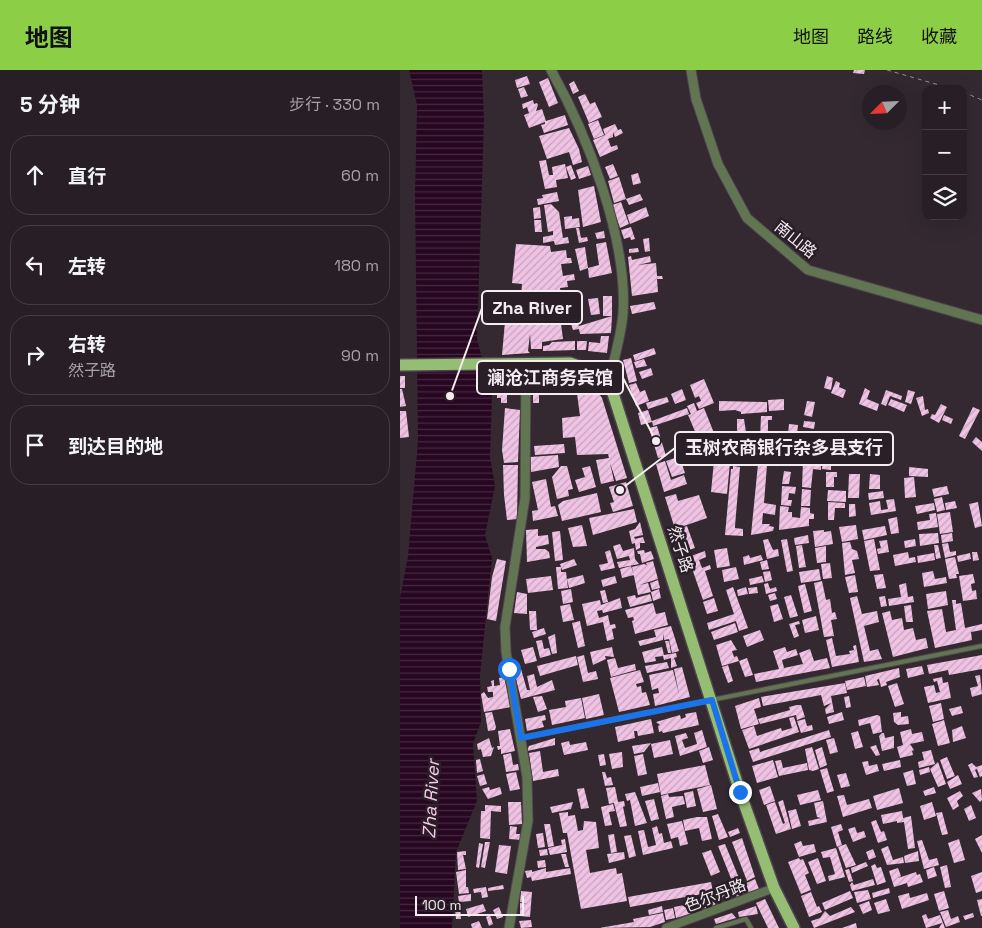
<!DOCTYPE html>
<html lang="zh">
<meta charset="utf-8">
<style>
body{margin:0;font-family:"Space Grotesk","Noto Sans SC",sans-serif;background:#2f272d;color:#f1f3f6}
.controls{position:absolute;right:15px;top:15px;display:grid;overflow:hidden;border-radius:10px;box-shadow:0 5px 20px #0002}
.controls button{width:45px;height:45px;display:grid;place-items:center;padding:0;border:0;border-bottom:1px solid #433d42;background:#271f25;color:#f1f3f6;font:25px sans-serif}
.compass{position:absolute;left:462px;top:15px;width:45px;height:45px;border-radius:50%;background:#271f25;box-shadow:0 5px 20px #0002;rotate:246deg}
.scale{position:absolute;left:15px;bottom:12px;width:109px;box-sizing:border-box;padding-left:5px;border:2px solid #f4ecf1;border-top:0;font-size:14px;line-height:18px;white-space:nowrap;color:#f4ecf1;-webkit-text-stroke:4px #2a1f27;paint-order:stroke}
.stop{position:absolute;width:15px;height:15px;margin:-11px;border:4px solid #1a73e8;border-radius:50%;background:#fff}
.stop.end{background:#1a73e8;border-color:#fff;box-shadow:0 1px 5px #0008}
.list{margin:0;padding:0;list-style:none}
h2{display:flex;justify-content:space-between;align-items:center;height:65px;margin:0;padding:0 20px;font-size:21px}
h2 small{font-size:16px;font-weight:400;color:#a4a2a7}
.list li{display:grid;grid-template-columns:32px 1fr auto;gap:15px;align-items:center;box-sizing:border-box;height:80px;margin:0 10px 10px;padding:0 10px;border:1px solid #433d42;border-radius:20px}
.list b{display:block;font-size:19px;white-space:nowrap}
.list p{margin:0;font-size:16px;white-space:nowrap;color:#a4a2a7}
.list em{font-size:16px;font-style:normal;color:#a4a2a7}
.icon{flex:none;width:28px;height:28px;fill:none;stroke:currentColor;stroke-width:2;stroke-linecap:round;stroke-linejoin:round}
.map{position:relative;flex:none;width:582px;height:858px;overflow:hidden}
header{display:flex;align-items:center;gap:30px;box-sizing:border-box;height:70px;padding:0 25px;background:#8cce45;color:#111}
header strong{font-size:24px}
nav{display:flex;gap:28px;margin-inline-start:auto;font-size:18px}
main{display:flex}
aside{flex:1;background:#271f25}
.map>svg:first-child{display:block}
.water{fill:url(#water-rules)}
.building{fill:url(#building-hatch)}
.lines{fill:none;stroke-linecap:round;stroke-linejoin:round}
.service-casing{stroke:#4f444c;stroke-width:6}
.minor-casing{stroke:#4f444c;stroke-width:10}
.tertiary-casing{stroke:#4f444c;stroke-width:11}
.primary-casing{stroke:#4f444c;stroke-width:14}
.path{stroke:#988e95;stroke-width:1;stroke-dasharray:4 4;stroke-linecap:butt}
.service{stroke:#627552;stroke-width:4}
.minor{stroke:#627552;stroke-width:8}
.tertiary{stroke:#627552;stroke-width:9}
.primary{stroke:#96bd74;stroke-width:11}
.route{stroke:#1a73e8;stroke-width:6}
.labels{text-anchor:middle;stroke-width:5;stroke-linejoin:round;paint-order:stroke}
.street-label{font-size:16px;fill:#f4ecf1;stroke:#2a1f27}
.water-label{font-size:18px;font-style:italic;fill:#fdc9f0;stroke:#2a1f27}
.leader{fill:none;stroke:#f4ecf1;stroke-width:2}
.callout-dot{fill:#f4ecf1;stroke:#2a1f27;stroke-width:2}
.callout{fill:#2a1f27;stroke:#f4ecf1;stroke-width:2}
.callout-label{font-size:18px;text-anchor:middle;font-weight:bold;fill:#f4ecf1}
</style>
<header>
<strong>地图</strong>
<nav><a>地图</a><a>路线</a><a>收藏</a></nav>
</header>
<main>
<aside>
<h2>5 分钟<small>步行 · 330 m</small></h2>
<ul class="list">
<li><svg class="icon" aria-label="ahead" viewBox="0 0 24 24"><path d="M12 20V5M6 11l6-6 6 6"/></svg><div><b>直行</b></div><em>60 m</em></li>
<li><svg class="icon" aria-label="left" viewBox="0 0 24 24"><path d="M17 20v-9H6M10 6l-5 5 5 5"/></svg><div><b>左转</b></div><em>180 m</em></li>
<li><svg class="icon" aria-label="right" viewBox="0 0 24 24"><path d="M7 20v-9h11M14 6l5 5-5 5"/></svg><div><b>右转</b><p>然子路</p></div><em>90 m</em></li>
<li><svg class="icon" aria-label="arrive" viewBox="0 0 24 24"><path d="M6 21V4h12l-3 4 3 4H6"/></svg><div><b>到达目的地</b></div></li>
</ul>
</aside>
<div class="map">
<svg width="582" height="858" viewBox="0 0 582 858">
<defs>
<pattern id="water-rules" width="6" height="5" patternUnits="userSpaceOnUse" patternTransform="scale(1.25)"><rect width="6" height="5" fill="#260620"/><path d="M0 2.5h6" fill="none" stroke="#462a41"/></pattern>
<pattern id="building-hatch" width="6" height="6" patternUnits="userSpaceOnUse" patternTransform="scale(1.25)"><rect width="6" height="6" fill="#f0c3e4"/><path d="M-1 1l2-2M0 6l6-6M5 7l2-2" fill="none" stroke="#c6a4bd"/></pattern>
</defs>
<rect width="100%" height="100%" fill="#342931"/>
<!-- water -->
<path class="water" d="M9,0H82L84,49L77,269L92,326L90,387L95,416L85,465L92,488L80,605L81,652L73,674L77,731L56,782L52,858H0V528L8,486L18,371L15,125L17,35Z"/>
<!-- building -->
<path class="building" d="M454,0H465L464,4L453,3Z
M127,6L130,14L117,18L115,10Z
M148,8L158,33L149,37L139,12Z
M174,11L179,21L173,24L169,14Z
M124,17L128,26L121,28L118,19Z
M185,24L190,34L195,32L202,47L189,53L178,27Z
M133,30L134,34L137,33L138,35L136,41L142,39L146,51L165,45L168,55L144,63L141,55L145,54V52L129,58L124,45L129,43L127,37L123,39L122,34Z
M198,50L204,65L194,69L188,54Z
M215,54L218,60L221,59L223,63L215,67L213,62V67L208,69L211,77L217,75L218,79L200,87L193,70L205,65L203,59Z
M169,58L179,79L182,92L173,95L169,82L147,89L139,66Z
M146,90L149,105H153L152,97L165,94L168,108L156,110L157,117L145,119L139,91Z
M213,94L218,106L210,109L205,97Z
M171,95L176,108L171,110L166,97Z
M188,96L191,105L179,109L176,100Z
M238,103L241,113L233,115L231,105Z
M219,107L226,129L214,133L208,111Z
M194,116L201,152L183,157L178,120Z
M157,122L159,131L138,135L137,129L143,128L142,125Z
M240,124L243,130L229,135L226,129Z
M221,132L229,154L220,158L212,135Z
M151,134L159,142L163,168L168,167L169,173L155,175L154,171L143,173V167L153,165V161L148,162L144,135Z
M140,137L141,148L134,149L133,138Z
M246,137L249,146L230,154L227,145Z
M172,146V149L179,148L180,157L165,159L164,147Z
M134,150H141L142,162H135Z
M231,157L235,169L231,170L230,167L224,169L221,160Z
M176,158H179L181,168L187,167L188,171L179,173Z
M204,161L205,168L197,169L195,163Z
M249,168L250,181L245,182L243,169Z
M206,172L212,203L189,208L188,198L199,195L196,174Z
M116,174L150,176L151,182L166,180L167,188H171L172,193L161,194L163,206L174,204L175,210L167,211L168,217L160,218L164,242L151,245L150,248L160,246L163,269L142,272V279H131L130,264L128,281L130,283L102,285L106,240L109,241L110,226L121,227L122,214L112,213Z
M185,177L188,198L180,201L175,179Z
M238,178L239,182L229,183V179Z
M231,186L232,190L250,186L251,192L238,195L256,193L257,206H262L263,209H257L258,222L232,226L228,187Z
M203,226H212V246H203Z
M198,228L200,244L191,245L188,229Z
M254,232L256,239L232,244L230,236Z
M174,240L179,256L212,246L211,263L180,264L179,259L173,260L167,242Z
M201,266H209L207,283L188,281L189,272L200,273Z
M175,271V280L143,281V276L149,275L152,272Z
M177,271H187L186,280H177Z
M254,278L256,284L235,291L233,285Z
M231,288L237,311L229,313L223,290Z
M244,289L247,296L236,298L234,292Z
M251,298L253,305L242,309L239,302Z
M0,306H5V318H0Z
M427,306L433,308L431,320L424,318Z
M131,307L175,308L197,321L202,328L227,408L216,411L210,393L214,411L201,414L196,390L209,388L208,384L177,385L175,367L163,368L162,348L180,346L176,316L142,315V319H134V315H131Z
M304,309L314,333L299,339L296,333L301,331L299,326L295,328L290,315Z
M436,311L440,313L439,317L446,320L443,328L431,323Z
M97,313L107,314V333H101V328H97Z
M236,313L240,322L245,320L249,331L244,333L241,324L244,333L236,336L229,315Z
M465,318L470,321L467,329L479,334L477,341L459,334Z
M0,319H2L6,336L0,337Z
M282,319L286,330L275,334L271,324Z
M486,320L502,326L501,330L490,326L486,336L481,334Z
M508,320L515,322L511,334L505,332Z
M133,325H139V333H133Z
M523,326L525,340L528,339L529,343L522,346L516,328Z
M267,327L269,332L248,339L246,333Z
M384,329V340L369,341L368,330Z
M491,329L507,335L504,342L488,335Z
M319,331L367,332V342L341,344V342L335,340L319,341Z
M407,331L415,332L412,347L404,345Z
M294,333L297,341L304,338L314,363L304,368L302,363L297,366L288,345L291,344L287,336Z
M541,334L547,337L539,353L530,348L532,344L535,345Z
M573,337L580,340L565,369L559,366Z
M105,338L120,340L118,392L104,393L102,380Z
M287,338L289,344L253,356L252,351Z
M248,340L252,352L241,355L238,343Z
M0,341H6L9,367L0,368Z
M544,345L553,349L551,354L542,350Z
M361,346H372V350H368V368H360Z
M337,349H344L346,362H351V366H347V369H337Z
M404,351L415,352L414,359L403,357Z
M389,354L398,355L396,375L387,374Z
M257,356L266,386L258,388L249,358Z
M576,367L582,372V381L572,372Z
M316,370L332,372L327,424L311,422Z
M164,374L165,383L135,385L134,376Z
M334,378L344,379L342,395L332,394Z
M287,384L290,393L282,394L285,403L272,407L266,391Z
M158,385L159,397L131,402L130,387Z
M423,387H431V400L422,399Z
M265,391L271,410L284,405L287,414L264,422L256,394Z
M403,391L421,393V400L413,399L411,418L402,417Z
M358,394L367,395L364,433L376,435L375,445L363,443L362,454H370L369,456L374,457L373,461L351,465Z
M103,395H118L117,449L107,450L104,425Z
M161,396H167L173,419L168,420L169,426L157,429L152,407Z
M190,396L196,417L179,422L175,410L185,407L182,398Z
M333,396L340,397L335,456V458L343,459V466L325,465L331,399H333Z
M509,397L528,399V407L509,406Z
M384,401L391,402L389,414H382Z
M426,402H437V407H434V417H426Z
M449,404H460L459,428H448Z
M470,404L480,405V419H469Z
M514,407L516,427L505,428L504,408Z
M146,409L151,437L155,436L158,446L133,451L132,441L138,440L132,412Z
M226,412L233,436L213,442L210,433L214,432L209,417Z
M382,416L396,417L395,424L389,423L388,430H392L391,436L381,435Z
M547,416L549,424L534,427L532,419Z
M402,419L411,420L410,436H401Z
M428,420L446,421V432L427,431Z
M483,421L484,428L469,430L468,423Z
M197,423L201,442L162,451L158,435L163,431Z
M276,424L278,431L299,425L307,448L275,459L265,427Z
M542,427L545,440L537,442L534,429Z
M494,429L496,441L471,445L469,433L480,431L481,440L488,439L486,430Z
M555,431L557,438L546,440L545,433Z
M428,432L445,433V438H435L434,450H428Z
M578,432L582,456L575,458L569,434Z
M534,433L535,440L517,444L515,436Z
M449,434H455L456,446L449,447Z
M380,436L389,437L388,442H392V447L400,448L401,437L410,438V443L414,444V449H409V456L379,460Z
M234,439L237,452L193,465L189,448Z
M550,442L553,462L540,464L537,444Z
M536,443L538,457L518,460L517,452L530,450L529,444Z
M497,447L499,463L491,464L488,449Z
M240,452L243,465L234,467L235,469L243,467L245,473H240V478L236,480L235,473L232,474L229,461L235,459Z
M182,455L187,476L173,477L168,458Z
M456,455L458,469L442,472L439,457Z
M287,456L295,478L286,481L278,459Z
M485,456L487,465L464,470L462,460Z
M138,459V466L148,465L149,474L136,477V479H145L149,482L150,488L127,492L126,460Z
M424,460V462L431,461L433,474L415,477L413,461Z
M160,461L163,490L155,491L152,462Z
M538,463L539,473L520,476L519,464Z
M552,463L553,471L542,473L541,465Z
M408,465L409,473L395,475L394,468Z
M368,469L373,480L378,479L379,486L367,489L363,470Z
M387,469L393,501L387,502L381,470Z
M474,469L480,500L470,501L464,471Z
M515,469L516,476L505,478L504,471Z
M487,470L489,482L478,484L477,479L481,478L479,471Z
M450,472L452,479L457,481L459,489L452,490L455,503L445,505L442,473Z
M548,473L550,482L556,481V485L545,488L542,474Z
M220,474L223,481L234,478L235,489L239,494L219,498L217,492L230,490L229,486L217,489L213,476Z
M402,475L406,497L399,498L396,476Z
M534,475H538L541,488L536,489Z
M426,476V492L417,493L415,478Z
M327,478L330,496L317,498L314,480Z
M210,480L215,498L201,501L199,495L208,493L205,482Z
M244,480L245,483L251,481L254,489L242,493L240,484H238L237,481Z
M305,481L306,487L299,490L302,498L310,495L311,499L305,501L313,526L303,530L288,487Z
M508,482L509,488L515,487L516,492L495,496L493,485Z
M572,482H577L579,490L573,491Z
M534,483L535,490L518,493L517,486Z
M570,483L571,489L558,492L557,486Z
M349,485L350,488L361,485L363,490L344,495L343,487Z
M555,487L559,504H556L557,508L549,509L545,489Z
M97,489L106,491L96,551L87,549L92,507Z
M174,489L177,495L162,500L160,494Z
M367,490L369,499L362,500L360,492Z
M253,491L258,509L239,515L248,513L251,522L259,519L261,528L253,531L251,522L238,525L232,497L244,494L247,495L246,493Z
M430,493L432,508L423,509L421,494Z
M231,496L234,505L222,508L220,499Z
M156,497H161V502H166L168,518L158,519Z
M336,497L339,509L324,512L322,500Z
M419,499L421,510L401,513L399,502Z
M370,501L372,510L365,512L363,502Z
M533,501L535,509L546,507L547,513L524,517L522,503Z
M483,504L486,518L477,519L474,505Z
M573,504L575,513L571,514L572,521L576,520L577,529L563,531L559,506Z
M183,505L185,513L169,518L167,509Z
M455,505L458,522L449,523L445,507Z
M151,506L153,520L128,523L126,509Z
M215,506L217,513L203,517L201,510Z
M362,506L364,512L350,515L349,509Z
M258,510L260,518L252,520L250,513Z
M422,511L426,530L430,529L432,543L435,542L437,549L431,550L434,566L424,567L414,513Z
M368,513L370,519L376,517L377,521L366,524L364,514Z
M506,513L508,527L513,526L514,532L489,536L488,529L501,527L499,515Z
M405,514L412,541L404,543L398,516Z
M333,517L348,558L339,561L336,551L309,560L307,553L334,544L326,520Z
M346,517L348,524L338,526L337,520Z
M357,517L358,523L349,524L348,518Z
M171,519L173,532L163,534L161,521Z
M205,520L208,532L203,533L200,521Z
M546,521L548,535L528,539L526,524Z
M117,522L127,524V544L114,543Z
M375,523L377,529L370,531L368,525Z
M250,524L252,531L230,537L227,527L235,525L236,528Z
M391,525L398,546L390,548L384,527Z
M457,526L462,544L477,541L479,552L464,556L470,581L478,579L482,589L464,592L450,528Z
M485,526L487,536L481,537L479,527Z
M220,528L222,538L203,543L202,540L197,541L199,548L208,545L210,555L215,554L216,558L212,559L214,569L207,571L203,552L187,556L182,534L200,530L201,535Z
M314,528L318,541L307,544L303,532Z
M552,530H556V534L561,533L565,558L582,554V560L571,562L572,570L535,578L527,541L542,539L546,562L556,560Z
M253,533L256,544L265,542L268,555L235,564L232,551L234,550L233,547L228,548L225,540Z
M170,534L174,550L163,552L160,536Z
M378,534L383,549L374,552L370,536Z
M511,535L513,552H506L504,536Z
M129,541H136L137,560H130Z
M490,541L492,550L502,548L504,560L513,558L516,570L526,568L528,578L493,587L482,543Z
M416,546L419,560L405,563L402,550Z
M180,551L185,576L178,578L172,553Z
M399,551L400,554L395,555L399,566L394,568L389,554Z
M335,553L338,562L314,570L311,562Z
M271,556L279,581L272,583L269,569L264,570L263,563V570L240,576L238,571L256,567L254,560Z
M144,558L146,564L134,568L132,562Z
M360,560L364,570L347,577L343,566Z
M155,564L157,583L152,584L148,567Z
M432,568L436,586L450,584L449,581L454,580L453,576L456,575L459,592L432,597L426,570Z
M142,570L144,579L149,578L151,585L140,588L136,571Z
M331,570L337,580L332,581L334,587L337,586L339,591L347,588L353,605L345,607L339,591L322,596L316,575Z
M265,571H269L271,583H268Z
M133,577L137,591L125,594L121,580Z
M212,577L214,587L205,586L206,589L193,595L190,582Z
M262,577L264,585L276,583L277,587L274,588L277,596L271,598V588L264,590L263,586L255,587L256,591L245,593L242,582Z
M385,577L387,582L396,579L398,585L382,590L384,598L403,594L399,583L410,579L414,591L427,588L430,598L356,612L354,604L379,599L373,581Z
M184,585L188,603L196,601L198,609L183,612L177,587Z
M582,585V599L549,605L548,600L529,604L527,595Z
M176,586L178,595L140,606L137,596Z
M215,588L218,598L235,594L236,600L211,607L207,590Z
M267,592L269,598L247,603L245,596Z
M328,595L333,611L328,613L322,597Z
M522,596L524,604L508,608L506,599Z
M282,597L290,627L255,636L253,624L259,623L258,618L252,620L249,605L273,600L279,624L274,599Z
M499,598L500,607L486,612L487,615L481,617L479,609L477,610L479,615L467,617L465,606Z
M121,599L127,620H130L127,606L134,604L137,617L152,610L155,620L121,629L114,601Z
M240,600L244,612L236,614L237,617L241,616L242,623L246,622L250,635L219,642L210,608Z
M580,605L582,624L572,627L570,618L578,616L575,606Z
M104,607L111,637L84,642L81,624L84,622L88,628L93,627V622H88L87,617L92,616L91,611L94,610V616L100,615L99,608Z
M464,607L466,616L447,620L445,611Z
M542,607L543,613L548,612L551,628L528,633L524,617L534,615L536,623L540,622L537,611L534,612L533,609Z
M445,613L447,623L431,626L434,642L426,644L425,639L431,633L424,636L421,625L363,636L361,627Z
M497,613L504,634L495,637L488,616Z
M199,624L204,645L186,649L182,628Z
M142,626L147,639L138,642L133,627Z
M449,626L451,637L446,638L444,627Z
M181,628L185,648L152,655L149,640L166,637L165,631Z
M359,628L361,637L354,639L359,654L341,659L335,636Z
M541,633L544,649L533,652L529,636Z
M397,635H401L405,647L397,650L396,645L360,654L358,649L390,640L389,637Z
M561,636L563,643L552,646L549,639Z
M92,642L96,657L95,660L88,661L85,643Z
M296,642L299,655L263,663L262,661L259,662L258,656L260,655L256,652L280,645L281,649L286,647L285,644Z
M442,642L444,650L429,654L427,647Z
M501,642V647L508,646L509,654L498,655L494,652L493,643Z
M145,645L146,650L142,651L144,657L127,661L125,649Z
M477,645L480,646L482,662L473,664L470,653L459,656L458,650Z
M394,647L399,662L349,679L342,660L354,656L357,666L381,658L382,661L392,658L389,648Z
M251,649L254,663L238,666L237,661H234L235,668L218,672L215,657Z
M405,649L407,656L412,655L413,660L401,663L397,651Z
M544,650L550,673L538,676L532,654Z
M562,656L566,668L553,672L552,660Z
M110,659L115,681L101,684V679L98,680L97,676H100L98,661Z
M511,659L512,664L522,662L524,671L510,674L514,680L512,681L513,685L500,688L497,677L503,675L500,662Z
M302,660L307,677L280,686L275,666L286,663L288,668L282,670L285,678L297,674L294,663Z
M429,660L431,667L353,692L349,681L359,678L360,682Z
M458,661L463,677L455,679L451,663Z
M482,663H484L485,668L494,666V678L482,681L479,666Z
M89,668L92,678L94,677L91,686L83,687L81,679L78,680L77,674Z
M155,668V675L127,681L129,676Z
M434,668L438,682L430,684L426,670Z
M270,670L273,684L254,688L251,674Z
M169,671L170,675L186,672L188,680L164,685L161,673Z
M251,673L244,682L234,684L232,676Z
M476,675L480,685L476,686L470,677Z
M309,677L313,690L303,693L299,681Z
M412,677L419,699L413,701L409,700L405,679Z
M422,677L427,695L420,698L415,680Z
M531,680L535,694L519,698L518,692L524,690L522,682Z
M140,681L143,702L158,699L159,706L133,711L129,683Z
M222,682L223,697L212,699L209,684Z
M111,683L113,695L118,694L119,700L106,702L103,685Z
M204,684L206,695L200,696L198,685Z
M243,684L247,704L238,706L234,686Z
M547,687L555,706L547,709L540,690Z
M80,689L83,701L77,703L76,690Z
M373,690L378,707L357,713L352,696Z
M381,690L383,698L407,693L408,700L379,706L375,691Z
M500,690L501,697L484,701L482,694Z
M468,691L469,696L477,694L479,701L466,705L462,692Z
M538,692L546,714L538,717L530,699Z
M572,693L576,697L582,695V706L580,707L577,699L575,700L578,707L574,708L568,695Z
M305,695L310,715L261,725L257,704Z
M529,697L530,702L520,705L519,700Z
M427,698L434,721L427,723L420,700Z
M513,700L516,714L507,716L503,703Z
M116,702L120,719L110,721L106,704Z
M202,702H205L207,708L211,707L213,715L205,716Z
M446,703L450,716L441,718L437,705Z
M84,704L87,714L80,716L77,706Z
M558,705L562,714L550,719L547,712Z
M258,713L260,722L242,726L240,717Z
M311,715L317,739L303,742L297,719Z
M370,716L375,731L364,735L359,720Z
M89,717L90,720L100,717L102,724L88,729L82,719Z
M215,717L218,732L224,731L225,736L223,737L227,756L220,757L214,733L209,734L206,718Z
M534,717L536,723L525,726L523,721Z
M184,718L189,738L181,739L177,719Z
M499,718L503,733L477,740L473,726Z
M581,719L582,730L580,732L572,723Z
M418,720L421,730L400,735L397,725Z
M293,721L296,736L287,738L284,723Z
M560,721L563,726L557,731L559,736L553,740L547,728Z
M235,722L247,753L235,756L230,730L227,731L225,724Z
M268,724L269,727L283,726L285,734L272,737L274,747L266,749L261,726Z
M444,725L447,735L469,729L472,738L443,747L437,726Z
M254,729L259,749L251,751L245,731Z
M383,730L391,759L376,764L366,735L375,732L383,754L385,753L378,732Z
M423,731L427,752L409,756L408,751L421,748L417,747L414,733Z
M108,732H121L122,754L109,755Z
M173,732L171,739L152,743L150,737Z
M532,732L536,746L524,750L520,736Z
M213,734L215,741L209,742L212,755L205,756L201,737Z
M85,735L101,736V742L91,741L90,769L80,768L81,741H85Z
M571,735L576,748L569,751L564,739Z
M396,739L401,756L392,759L388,741Z
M502,741L503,748L511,746L515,778L508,779L504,752L497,753V751L483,754L481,745Z
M168,742V746L175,745L178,761L183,760L184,751L196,752L199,778L186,780L190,803L216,798L217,804L222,803L227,831L181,839L167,763H163L159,743Z
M542,742L548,764L542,765L536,743Z
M318,744L328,767L319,770L312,746Z
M297,747H307L312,769L302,771L299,758L285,761L283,750Z
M476,750L481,762L484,761L487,770L478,773L471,752Z
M282,751L288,774L280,776L278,767L271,769L267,754Z
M144,754H150L154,776L148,777Z
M441,754L443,760L438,762L442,775L437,777L431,757Z
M110,756L117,757L116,764H122V770L109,769Z
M257,756L259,764L262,763L264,773L271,771L273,778L243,785L238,761L244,760L248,777L256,775L252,758Z
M455,757L457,763L464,761L466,767L453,772L448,759Z
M338,758L340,763L330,767L328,762Z
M143,763L145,777L138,778L136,764Z
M214,764L217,782L211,783L208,765Z
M231,765L236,786L229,788L224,766Z
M582,765V783L575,769Z
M342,768L355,807L347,811L332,772Z
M165,769L167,782L150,785L148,778L162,775L161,770Z
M559,769L565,790L554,793L548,773Z
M522,770L529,790L537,788L539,795L524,799L517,771Z
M401,771L403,776L414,774L416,782L399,787L394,774Z
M85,772H90L85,798L81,797Z
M79,773L83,774L79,798L76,797Z
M325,774L341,813L334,816L318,776Z
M446,774L456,795L446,798L438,777Z
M99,775L111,776L107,804L95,802Z
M488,776L493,790L503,787L504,793L487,795L481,779Z
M436,778L445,807L429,811L428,806L435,804L430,787L423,788L421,782Z
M147,779L148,785L140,786L139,780Z
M473,779L476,787L469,790L466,782Z
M311,780L320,802L311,806L302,783Z
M66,781V785H63L66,799L58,800L57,782Z
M518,781L519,791L505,793L504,786Z
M224,782L225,789L209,793L207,784Z
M161,784H166L169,797H165Z
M399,788L400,790L403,789L409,803L405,805L411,820L401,824L388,792Z
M418,788L426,811L417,814L408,792Z
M145,790L146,797L138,798L137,791Z
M466,792L468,796L452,803L451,798Z
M475,794L477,798L481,797L486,812L477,815L471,796Z
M547,795L551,817L545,818L540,797Z
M534,797L537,806L528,809L526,800Z
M146,798V802L170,798L171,804L132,811L131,807L127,808L125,801L132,800V802Z
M498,798L501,806L498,808L516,802L517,805L520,804L523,812L508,817L507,813L494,817L489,801Z
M449,799L453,811L449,812L445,800Z
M66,800V817H68L69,823L59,824L56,802Z
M582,802V821L576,823L571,806Z
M355,809L359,819L337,828L334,819Z
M473,809L475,815L452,821L450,815L452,812L454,815Z
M311,812L313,822L230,837L228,827Z
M103,815L104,819L88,821V818Z
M86,817L88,827L82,828L81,822L74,823L73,819Z
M489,818L490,823L473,828L472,823Z
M330,819L331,827L315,829L314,821Z
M468,820L471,829L457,833L454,822Z
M121,821L132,822L130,847L120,846V833L127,834L120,832Z
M450,821L453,828L425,840L422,833Z
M544,821L549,838L539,841L534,824Z
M411,822L417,837L419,836L422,842L409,847L401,826Z
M509,823L510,828L527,823L529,830L502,839L498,826Z
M71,824V831L59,832L58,826Z
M314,829L316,837L305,839L303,832Z
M365,829L379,858H368L356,833Z
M486,829L490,841L478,844L474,833Z
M582,829V846H581L577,830Z
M469,831L472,840L463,844L459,835Z
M300,832L302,840L276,848L274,837Z
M83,834L86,841L68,847L66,839Z
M262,836L263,842L249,845L248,840Z
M356,836L358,844L339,847L338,842Z
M55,837H60L61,849H56Z
M99,837L103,847L97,849L93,840Z
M451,837L455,842L414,858L411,851L420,848L425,841L430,846Z
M273,838L275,848L266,850L264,840Z
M548,840L551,849L558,846L560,852L546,857L540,842Z
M263,843L265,852L250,857L199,858L234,852L233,849Z
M332,843L336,848L316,854L314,849Z
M573,843L574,847L565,850L563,846Z
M526,844L528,849L540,845L545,858H539L542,853L526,858L522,846Z
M90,845L93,854L89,856L86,847Z
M131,850L132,857L121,858L119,851Z
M79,851L82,858H72L71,854Z
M456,853L457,858H442Z"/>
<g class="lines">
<!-- service casing -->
<g class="service-casing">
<path id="service" d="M121,668L582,576
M316,858L346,849L351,858"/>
</g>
<!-- minor casing -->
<g class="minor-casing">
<path id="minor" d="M266,858L374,818"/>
</g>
<!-- tertiary casing -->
<g class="tertiary-casing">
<path id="tertiary" d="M151,0C187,64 228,169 223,244C221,266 214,289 209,311
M291,0L296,29L318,94L347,148L408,200L582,250
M109,858L128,751L127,707L106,582L105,557L125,428L126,295"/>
</g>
<!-- primary casing -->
<g class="primary-casing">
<path id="primary" d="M0,295L170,293L198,303L209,311L340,722L374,818L394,858"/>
</g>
<!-- path -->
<path class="path" d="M487,0L553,19
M563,22L582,30"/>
<!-- service -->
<use href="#service" class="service"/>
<!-- minor -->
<use href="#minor" class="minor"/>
<!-- tertiary -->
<use href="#tertiary" class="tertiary"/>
<!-- primary -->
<use href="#primary" class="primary"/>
</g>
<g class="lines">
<!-- route -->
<path class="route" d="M109,599L121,668L312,630L340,722"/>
</g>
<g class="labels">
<!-- street labels -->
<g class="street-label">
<text transform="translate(396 169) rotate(39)" y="6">南山路</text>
<text transform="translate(281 479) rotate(72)" y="6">然子路</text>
<text transform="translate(315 825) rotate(-21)" y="6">色尔丹路</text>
</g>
<!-- water labels -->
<g class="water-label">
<text transform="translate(31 729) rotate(-87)" y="6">Zha River</text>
</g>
</g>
<!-- callouts -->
<path class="leader" d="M50 326L82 238M256 371L223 308M220 420L275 378"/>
<g class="callout-dot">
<circle cx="50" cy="326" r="5"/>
<circle cx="256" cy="371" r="5"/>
<circle cx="220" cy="420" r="5"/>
</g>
<g class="callout">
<rect x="82" y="221" width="100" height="33" rx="5"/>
<rect x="77" y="291" width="146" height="33" rx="5"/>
<rect x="275" y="362" width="218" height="33" rx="5"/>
</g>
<g class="callout-label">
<text x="132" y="244">Zha River</text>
<text x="150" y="314">澜沧江商务宾馆</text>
<text x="384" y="384">玉树农商银行杂多县支行</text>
</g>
</svg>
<div class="controls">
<button>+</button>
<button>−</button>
<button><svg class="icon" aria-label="layers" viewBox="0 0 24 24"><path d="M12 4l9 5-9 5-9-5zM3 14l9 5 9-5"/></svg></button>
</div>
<svg class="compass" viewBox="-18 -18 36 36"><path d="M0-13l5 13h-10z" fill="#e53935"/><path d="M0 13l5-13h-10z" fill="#a4a2a7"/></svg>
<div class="scale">100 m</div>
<div class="stop" style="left:109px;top:599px"></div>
<div class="stop end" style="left:340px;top:722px"></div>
</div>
</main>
